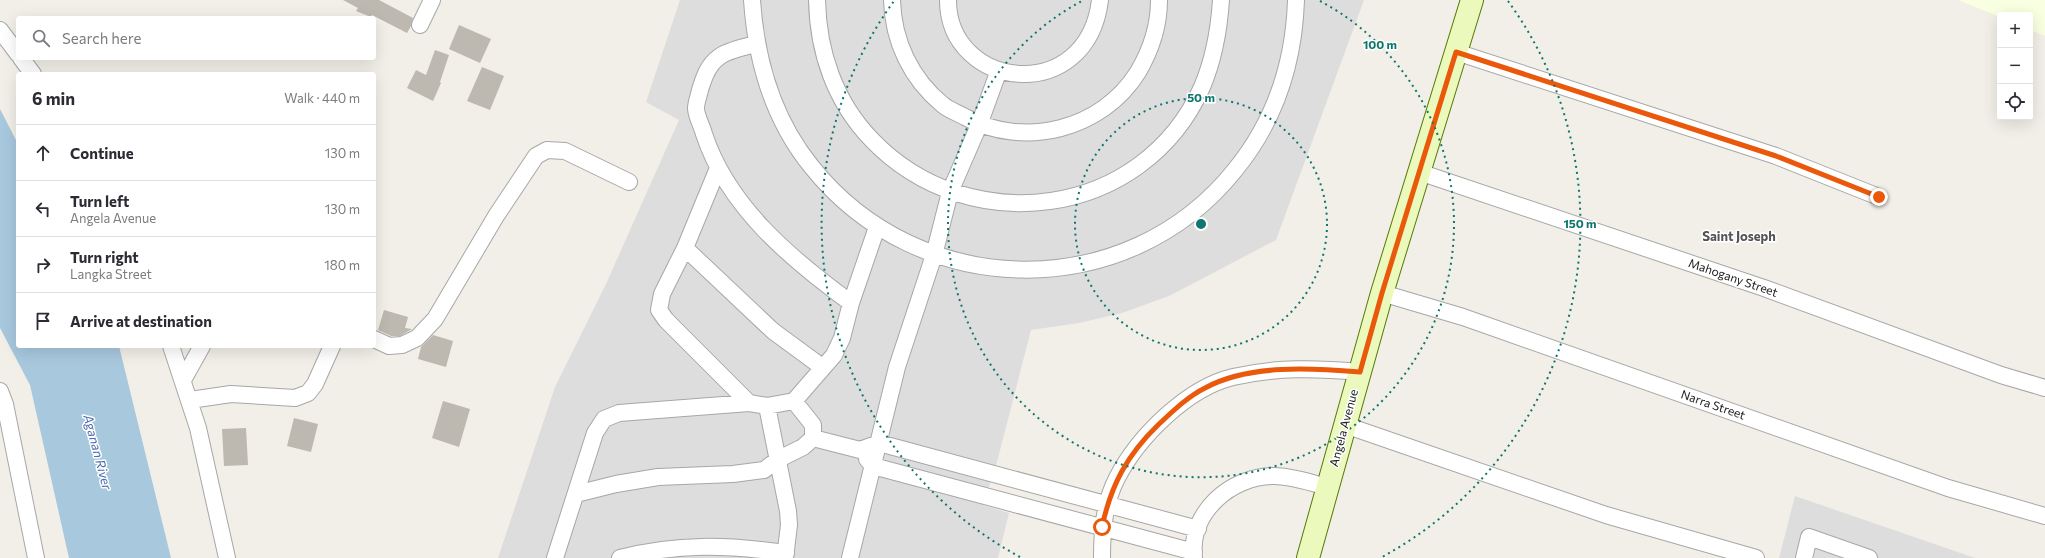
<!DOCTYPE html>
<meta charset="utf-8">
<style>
body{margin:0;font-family:Commissioner,sans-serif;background:#f7f7f7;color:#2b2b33}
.controls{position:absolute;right:12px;top:12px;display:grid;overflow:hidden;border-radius:4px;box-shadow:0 4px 16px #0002}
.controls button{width:36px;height:36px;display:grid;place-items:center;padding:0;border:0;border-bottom:1px solid #e1e1e2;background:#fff;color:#2b2b33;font:20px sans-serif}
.stop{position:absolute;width:12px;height:12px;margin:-9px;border:3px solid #ea580c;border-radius:50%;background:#fff}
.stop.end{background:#ea580c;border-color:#fff;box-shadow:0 1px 4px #0008}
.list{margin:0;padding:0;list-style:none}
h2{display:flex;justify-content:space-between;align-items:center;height:52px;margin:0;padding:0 16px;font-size:17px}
h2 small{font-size:13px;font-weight:400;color:#7c7c81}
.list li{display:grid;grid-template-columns:26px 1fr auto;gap:12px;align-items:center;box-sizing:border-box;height:56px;padding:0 16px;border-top:1px solid #e1e1e2}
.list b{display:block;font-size:15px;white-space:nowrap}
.list p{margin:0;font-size:13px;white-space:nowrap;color:#7c7c81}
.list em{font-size:13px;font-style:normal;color:#7c7c81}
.icon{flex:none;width:22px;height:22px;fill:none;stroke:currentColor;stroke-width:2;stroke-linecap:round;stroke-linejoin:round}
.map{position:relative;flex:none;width:2045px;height:558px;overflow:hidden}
.search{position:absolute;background:#fff;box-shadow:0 4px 16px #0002;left:16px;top:16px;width:360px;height:44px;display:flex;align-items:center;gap:10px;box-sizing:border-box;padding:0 14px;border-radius:4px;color:#7c7c81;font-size:15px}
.panel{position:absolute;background:#fff;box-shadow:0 4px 16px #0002;left:16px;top:72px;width:360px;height:276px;border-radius:4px}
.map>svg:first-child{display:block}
.residential{fill:#dedddd}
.education{fill:#f9ffe1}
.water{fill:#a8c8de}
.building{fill:#bdb8b0}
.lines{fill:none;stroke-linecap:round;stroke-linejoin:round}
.street-casing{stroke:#a7a7a7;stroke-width:18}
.secondary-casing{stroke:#577906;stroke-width:24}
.street{stroke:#fff;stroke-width:16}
.secondary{stroke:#ebf9bc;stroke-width:22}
.route{stroke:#ea580c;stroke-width:5}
.ring{fill:none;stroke:#0f766e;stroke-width:2;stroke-dasharray:2 4}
.labels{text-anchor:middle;stroke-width:3;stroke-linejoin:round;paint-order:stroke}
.street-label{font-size:12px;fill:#202020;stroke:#fff}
.neighbourhood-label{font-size:13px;font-weight:bold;fill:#535353;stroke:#fff}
.water-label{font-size:13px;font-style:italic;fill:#4c6cb0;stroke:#fff}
.centre{fill:#0f766e;stroke:#fff;stroke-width:2}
.ring-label{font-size:12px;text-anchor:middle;font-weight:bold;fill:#0f766e;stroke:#fff;stroke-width:3;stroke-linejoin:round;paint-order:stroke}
</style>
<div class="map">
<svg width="2045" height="558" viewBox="0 0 2045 558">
<rect width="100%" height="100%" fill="#f1efe7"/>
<!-- residential -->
<path class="residential" d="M680,0H1364L1276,240L1169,296L1122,313L1079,323L1031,330L997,462L983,505L1009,513L998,558H498L555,387L606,284L679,120L646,102Z
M1795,496L1975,558H1779Z"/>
<!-- education -->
<path class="education" d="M1958,0H2045V36L2030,30V15H2000V17Z"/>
<!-- water -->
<path class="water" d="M0,109L18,144V346H119L171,558H69L30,385L0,328Z"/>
<!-- building -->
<path class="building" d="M343,0H379L413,18L411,26L407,33L372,15L371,17L356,11L358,8Z
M459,25L491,39L480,63L449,49Z
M435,50L449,55L440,82L441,83L433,101L407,88L416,70L426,75Z
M482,67L504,76L490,110L467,101Z
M384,310L408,317L405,328L412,329L400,336H391L378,330Z
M433,335L453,341L446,367L418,359L421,347Z
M443,401L470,409L459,447L432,438Z
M294,418L318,424L311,452L287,446Z
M246,428L248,465L224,466L222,429Z"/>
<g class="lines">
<!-- street casing -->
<g class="street-casing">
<path id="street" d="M752,0C756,60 773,119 811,166C919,302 1127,305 1235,170C1275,121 1294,62 1296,0
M817,0C818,52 835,102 872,140C969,241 1143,219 1202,87C1214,59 1219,30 1221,0
M892,0C893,41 911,79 943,105C949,110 958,113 965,117C1024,149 1102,130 1138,72C1151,50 1159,26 1159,0
M948,0C948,90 1087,107 1100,0
M420,25L432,0
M0,30L18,54
M756,44C745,47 728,50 719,57C708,65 704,77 700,90C699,95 696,103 696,108C696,116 702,126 704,134C728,207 791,259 851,303
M1456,52L1776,156L1879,197
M21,58L33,74
M718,168L685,248L662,294L659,310L666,320L749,403L767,406L794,401L834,355L842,338L851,303L877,227
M1419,172L1764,288L2001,375L2045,388
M685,248L773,331L822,367
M1382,293L1463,317L1948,488L2045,516
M374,339L389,346L402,345L417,338L435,319L496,216L536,156L547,150L565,151L629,182
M171,346L198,428L227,558
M183,380L202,346
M0,391L5,404L36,558
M190,400L231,394L295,398L308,393L315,384L332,346
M767,406L788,511L789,525L785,558
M1345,425L1606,515L1756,558
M813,438L860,450L879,443L1198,529
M867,459L873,466L1194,552
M576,494L616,484L658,477L733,474L764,470L777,460L803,447L813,438V425L794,401
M555,558L595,433L604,419L619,413L749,403
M620,558C677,543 728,545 786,553
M850,558L897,367L934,255L950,192L979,125L999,70
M1102,558C1102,531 1104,503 1117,478C1138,437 1187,388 1233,377C1276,367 1316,368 1360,372
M1194,558C1189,512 1231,476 1274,476C1292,476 1311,483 1328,487
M1804,558L1809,537L1869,558"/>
</g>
<!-- secondary casing -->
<g class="secondary-casing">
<path id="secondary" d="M1308,558L1382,293L1472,0"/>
</g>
<!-- street -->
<use href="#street" class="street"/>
<!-- secondary -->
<use href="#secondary" class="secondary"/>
</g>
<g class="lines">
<!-- route -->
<path class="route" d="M1102,527C1111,485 1127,455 1158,425C1172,412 1187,397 1205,388C1249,364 1312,368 1360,372L1382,293L1456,52L1776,156L1879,197"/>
</g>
<!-- distance rings -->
<g class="ring">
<circle cx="1201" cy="224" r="126"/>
<path d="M1320 1A253 253 0 1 1 1082 1"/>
<path d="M1020 557A379 379 0 0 1 894 1M1508 1A379 379 0 0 1 1382 557"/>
</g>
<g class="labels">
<!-- street labels -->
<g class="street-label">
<text transform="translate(1733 278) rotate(19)" y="4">Mahogany Street</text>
<text transform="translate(1713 405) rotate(19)" y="4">Narra Street</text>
<text transform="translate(1344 428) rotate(-75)" y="4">Angela Avenue</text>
</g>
<!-- neighbourhood labels -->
<g class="neighbourhood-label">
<text x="1739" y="241">Saint Joseph</text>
</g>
<!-- water labels -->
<g class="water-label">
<text transform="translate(98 452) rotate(75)" y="5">Aganan River</text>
</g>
</g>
<circle cx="1201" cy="224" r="6" class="centre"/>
<g class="ring-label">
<text x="1380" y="49">100 m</text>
<text x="1201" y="102">50 m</text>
<text x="1580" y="228">150 m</text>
</g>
</svg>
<div class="controls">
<button>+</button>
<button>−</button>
<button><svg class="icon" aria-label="locate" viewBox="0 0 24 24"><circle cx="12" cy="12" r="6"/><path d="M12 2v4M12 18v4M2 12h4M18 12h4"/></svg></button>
</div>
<div class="stop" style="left:1102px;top:527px"></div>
<div class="stop end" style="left:1879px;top:197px"></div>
<div class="search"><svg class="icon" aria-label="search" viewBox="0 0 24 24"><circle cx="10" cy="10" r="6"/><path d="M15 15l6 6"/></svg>Search here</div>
<section class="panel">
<h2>6 min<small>Walk · 440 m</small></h2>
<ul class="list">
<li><svg class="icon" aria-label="ahead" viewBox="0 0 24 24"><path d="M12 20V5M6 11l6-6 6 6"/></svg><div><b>Continue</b></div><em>130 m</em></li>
<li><svg class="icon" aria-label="left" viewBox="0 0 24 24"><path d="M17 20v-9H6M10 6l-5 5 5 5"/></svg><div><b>Turn left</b><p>Angela Avenue</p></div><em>130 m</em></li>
<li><svg class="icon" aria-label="right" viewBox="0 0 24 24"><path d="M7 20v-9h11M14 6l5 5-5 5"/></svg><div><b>Turn right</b><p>Langka Street</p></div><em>180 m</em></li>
<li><svg class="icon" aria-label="arrive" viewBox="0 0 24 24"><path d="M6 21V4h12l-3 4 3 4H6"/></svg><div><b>Arrive at destination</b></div></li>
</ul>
</section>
</div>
